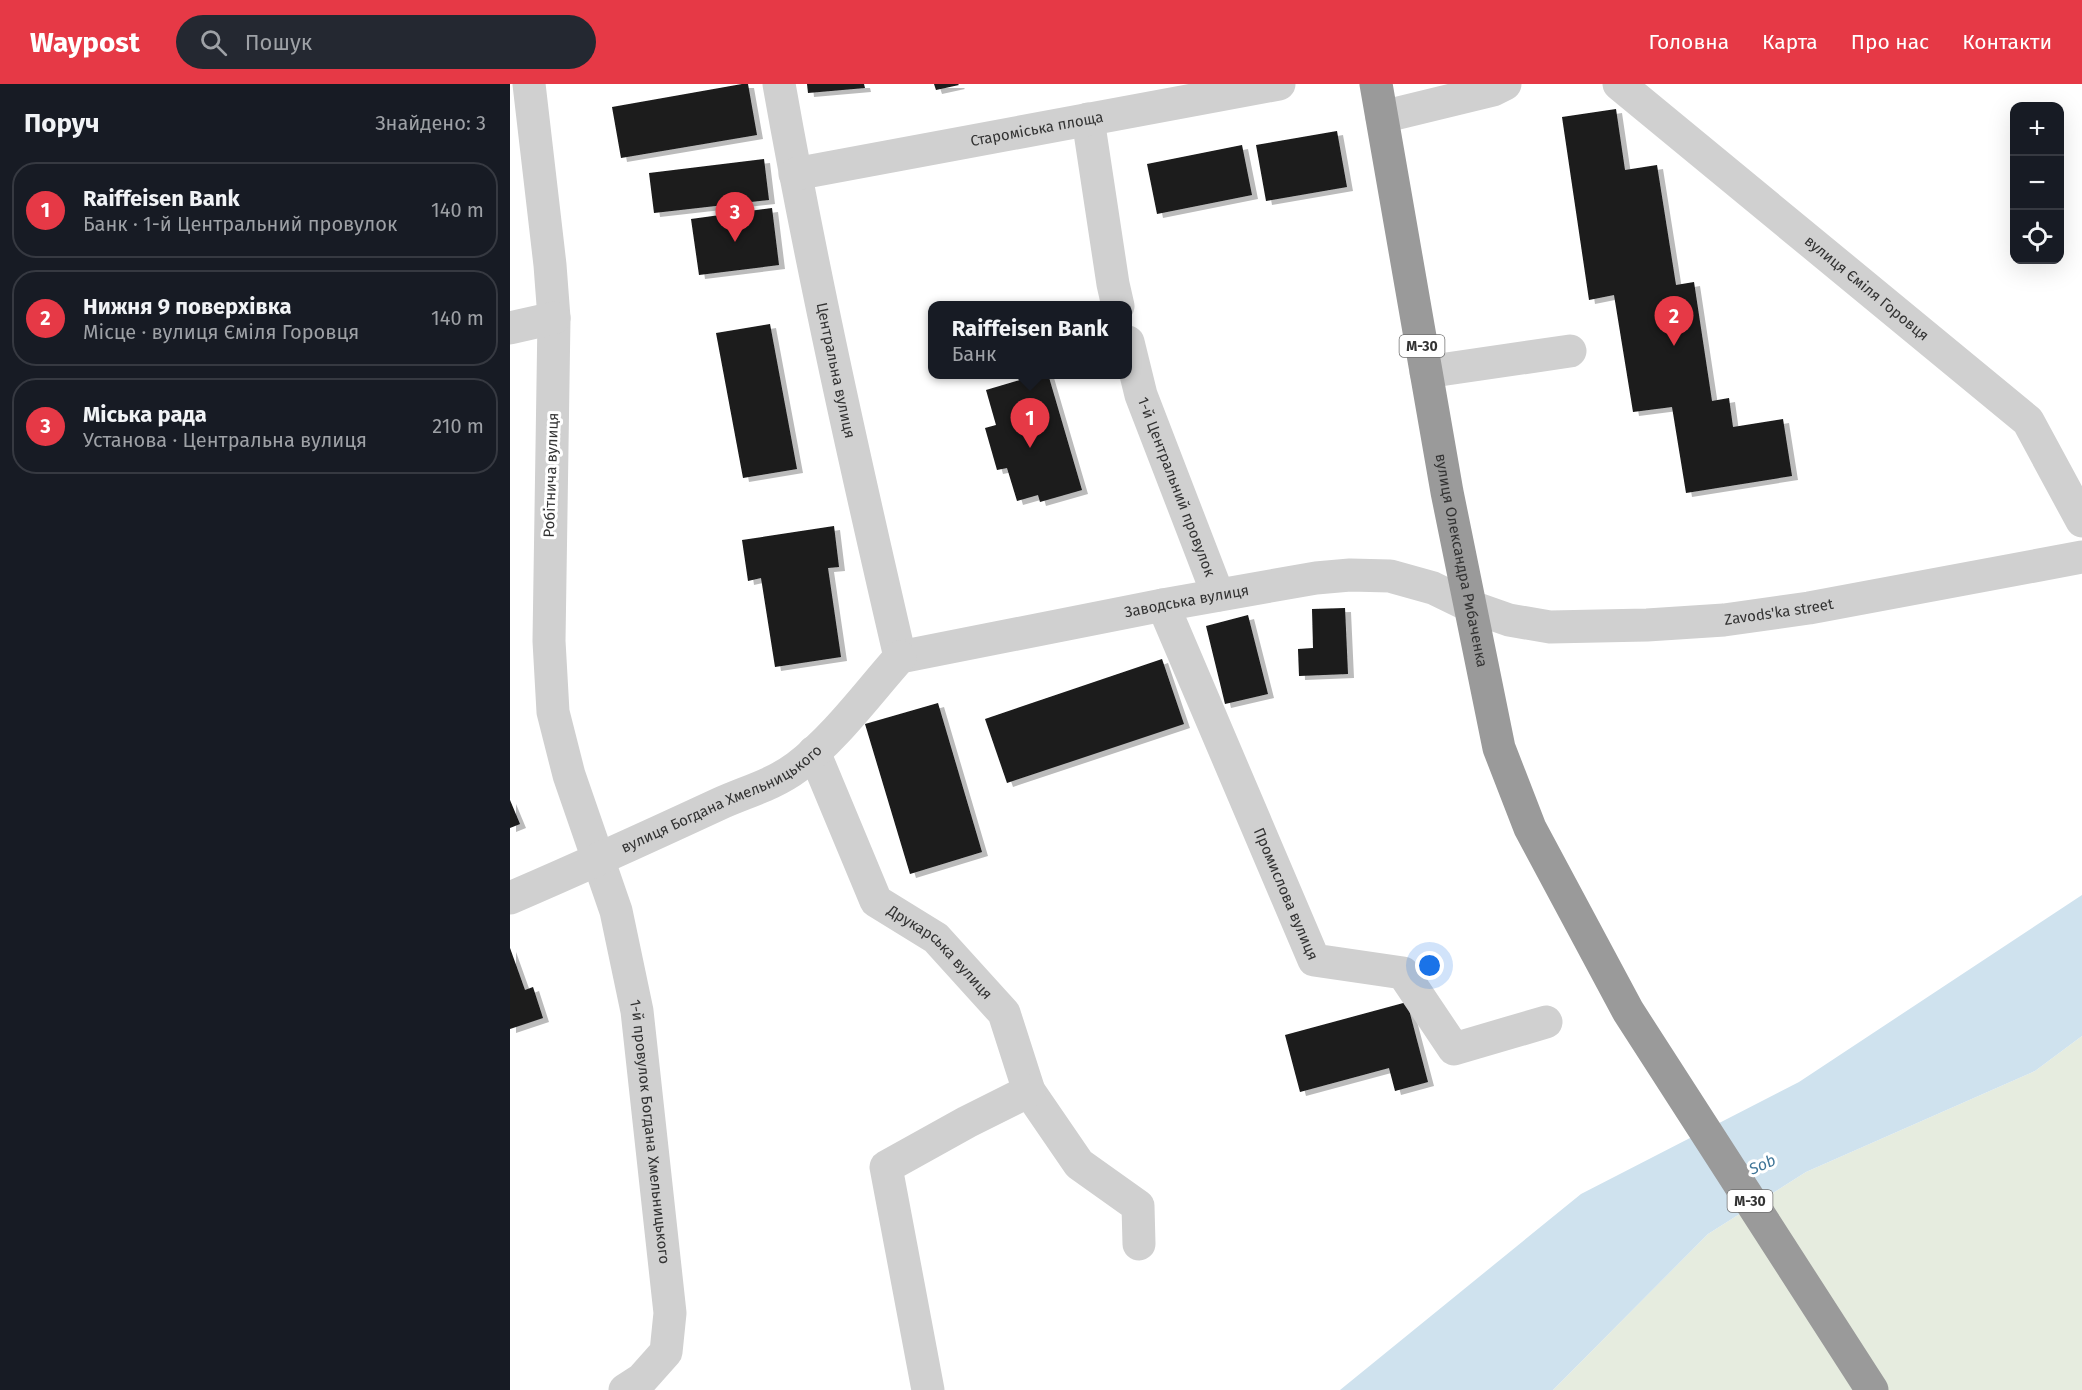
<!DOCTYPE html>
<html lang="uk">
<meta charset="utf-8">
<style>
body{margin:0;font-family:"Fira Sans",sans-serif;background:#242831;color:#f1f3f6}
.controls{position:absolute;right:18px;top:18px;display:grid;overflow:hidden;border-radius:12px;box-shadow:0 6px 24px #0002}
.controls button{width:54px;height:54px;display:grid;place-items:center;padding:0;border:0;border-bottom:2px solid #363941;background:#171b24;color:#f1f3f6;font:30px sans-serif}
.you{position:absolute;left:920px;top:882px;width:21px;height:21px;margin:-15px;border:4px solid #fff;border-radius:50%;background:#1a73e8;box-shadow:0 0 0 9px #1a73e833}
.badge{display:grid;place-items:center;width:39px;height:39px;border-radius:50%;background:#e63946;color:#fff;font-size:20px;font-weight:700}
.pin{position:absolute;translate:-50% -50px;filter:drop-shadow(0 2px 3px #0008)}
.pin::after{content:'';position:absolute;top:32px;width:21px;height:18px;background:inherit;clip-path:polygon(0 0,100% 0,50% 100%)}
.popup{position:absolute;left:418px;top:217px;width:204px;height:78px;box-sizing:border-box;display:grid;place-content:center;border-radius:12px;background:#171b24;filter:drop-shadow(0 2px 4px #0005);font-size:20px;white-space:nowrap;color:#9ea1a6}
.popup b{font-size:22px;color:#f1f3f6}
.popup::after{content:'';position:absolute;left:50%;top:100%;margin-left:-12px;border:12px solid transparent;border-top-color:#171b24}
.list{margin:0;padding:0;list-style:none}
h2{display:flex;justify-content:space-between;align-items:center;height:78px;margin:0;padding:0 24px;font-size:26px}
h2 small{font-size:20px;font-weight:400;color:#9ea1a6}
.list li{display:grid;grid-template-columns:39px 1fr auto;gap:18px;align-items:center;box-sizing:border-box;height:96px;margin:0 12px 12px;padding:0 12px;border:2px solid #363941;border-radius:24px}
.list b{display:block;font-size:22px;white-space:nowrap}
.list p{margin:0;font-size:20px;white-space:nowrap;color:#9ea1a6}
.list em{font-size:20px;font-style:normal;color:#9ea1a6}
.icon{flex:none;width:33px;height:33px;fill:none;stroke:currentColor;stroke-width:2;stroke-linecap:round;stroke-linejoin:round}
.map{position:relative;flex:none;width:1572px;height:1306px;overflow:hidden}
header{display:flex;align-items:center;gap:36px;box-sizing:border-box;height:84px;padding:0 30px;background:#e63946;color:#fff}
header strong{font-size:28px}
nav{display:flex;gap:33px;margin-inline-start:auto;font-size:21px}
.search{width:420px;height:54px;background:#242831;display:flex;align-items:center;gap:15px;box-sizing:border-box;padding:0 21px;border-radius:33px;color:#9ea1a6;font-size:22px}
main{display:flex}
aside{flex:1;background:#171b24}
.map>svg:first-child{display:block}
.green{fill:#e6ecdf}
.water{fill:#cfe2ee}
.building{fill:#1a1a1a;filter:url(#shadow)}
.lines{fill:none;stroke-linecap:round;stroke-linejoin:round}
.minor{stroke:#d0d0d0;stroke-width:33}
.highway{stroke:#9a9a9a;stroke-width:33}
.labels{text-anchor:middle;stroke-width:6;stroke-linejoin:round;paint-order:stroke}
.shield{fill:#fff;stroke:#707070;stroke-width:1.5}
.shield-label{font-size:14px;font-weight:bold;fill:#333}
.street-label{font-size:15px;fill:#333;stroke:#fff}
.water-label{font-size:16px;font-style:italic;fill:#3f7597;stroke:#fff}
</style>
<header>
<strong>Waypost</strong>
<div class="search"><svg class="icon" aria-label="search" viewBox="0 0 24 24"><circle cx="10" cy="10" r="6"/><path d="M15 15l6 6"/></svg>Пошук</div>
<nav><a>Головна</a><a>Карта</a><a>Про нас</a><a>Контакти</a></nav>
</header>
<main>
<aside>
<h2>Поруч<small>Знайдено: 3</small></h2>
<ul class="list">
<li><span class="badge">1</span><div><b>Raiffeisen Bank</b><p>Банк · 1-й Центральний провулок</p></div><em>140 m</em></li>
<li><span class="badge">2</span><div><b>Нижня 9 поверхівка</b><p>Місце · вулиця Єміля Горовця</p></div><em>140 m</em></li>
<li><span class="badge">3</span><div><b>Міська рада</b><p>Установа · Центральна вулиця</p></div><em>210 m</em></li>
</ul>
</aside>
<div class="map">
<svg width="1572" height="1306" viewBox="0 0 1572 1306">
<defs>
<filter id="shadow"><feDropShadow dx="6" dy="4" stdDeviation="0" flood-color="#0004"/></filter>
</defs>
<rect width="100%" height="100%" fill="#fff"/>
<!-- green -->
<path class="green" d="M1572,952V1306H1043L1198,1150L1296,1088L1525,987Z"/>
<!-- water -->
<path class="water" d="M1572,811V952L1525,987L1296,1088L1198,1150L1043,1306H830L1071,1110L1289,998Z"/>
<!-- building -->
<path class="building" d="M232,0H238L247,51L111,74L102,23Z
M297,0H354L355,4L298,9Z
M424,0H448L449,1L426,6Z
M1106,25L1115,86L1147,81L1166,201L1184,198L1202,317L1219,314L1223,343L1273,335L1282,392L1176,409L1162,323L1123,328L1104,211L1079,216L1052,33Z
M827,47L837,103L756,117L746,61Z
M732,61L742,111L647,130L637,80Z
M254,75L259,116L144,129L139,89Z
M262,124L269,181L189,191L181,135Z
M260,240L287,385L233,394L206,249Z
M530,290H538L572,406L530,418L528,411L507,417L497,384L487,386L475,344L486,341L476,306Z
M324,442L329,483L318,484L331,573L265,583L251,494L238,497L232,456Z
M835,524L838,590L789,592L788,565L803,564L802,525Z
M738,531L758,610L715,620L696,542Z
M652,575L674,640L497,699L475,635Z
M428,619L472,768L400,790L355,640Z
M0,716L10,740L0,744Z
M0,864L15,906L23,903L33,934L0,945Z
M897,918L918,998L885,1007L879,984L790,1008L775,951Z"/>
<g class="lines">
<!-- minor -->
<g class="minor">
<path id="s1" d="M19,0L40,181L44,234L39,557L43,628L59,691L106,827L127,927L160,1229L156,1268L132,1295L115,1306"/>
<path id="s2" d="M269,0C303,192 346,383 390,573"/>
<path id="s3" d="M1109,0L1518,337L1572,437"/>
<path d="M872,33L983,6L995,0"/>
<path d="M578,35L603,200L608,222"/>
<path id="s4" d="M285,90L769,0"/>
<path d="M0,244L44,234"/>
<path id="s5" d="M618,258L631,311L708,511"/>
<path d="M916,288L1060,267"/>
<path id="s6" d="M653,521L804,876L893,889L944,965L1036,938"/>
<path id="s7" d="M390,573L653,521L806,494L840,491L880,492L923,504L962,523L999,536L1040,543L1137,541L1214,536L1299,524L1572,473"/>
<path id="s8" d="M304,668L366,817L426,854L494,929L519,1007L569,1080L628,1122L629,1160"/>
<path id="s9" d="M0,814C70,784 140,752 209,720C235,708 263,701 287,683C326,653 357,610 390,573"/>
<path d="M418,1306L376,1083L457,1038L519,1007"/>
</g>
<!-- highway -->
<path class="highway" id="s10" d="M866,0L937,408L989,664L1020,744L1118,927L1362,1306"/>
</g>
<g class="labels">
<!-- shield labels -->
<g class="shield">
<rect x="889.5" y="251" width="45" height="22" rx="4.5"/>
<rect x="1217.5" y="1106" width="45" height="22" rx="4.5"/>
</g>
<g class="shield-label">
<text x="912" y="267">М-30</text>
<text x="1240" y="1122">М-30</text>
</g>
<!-- street labels -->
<g class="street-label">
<text dy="5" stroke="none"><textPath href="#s4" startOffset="246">Староміська площа</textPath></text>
<text dy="5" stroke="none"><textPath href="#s3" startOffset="321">вулиця Єміля Горовця</textPath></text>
<text dy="5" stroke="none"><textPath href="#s2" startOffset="292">Центральна вулиця</textPath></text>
<text transform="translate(41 391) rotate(-88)" y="5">Робітнича вулиця</text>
<text dy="5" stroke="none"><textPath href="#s5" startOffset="153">1-й Центральний провулок</textPath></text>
<text dy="5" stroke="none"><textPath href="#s10" startOffset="484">вулиця Олександра Рибаченка</textPath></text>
<text dy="5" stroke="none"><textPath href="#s7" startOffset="292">Заводська вулиця</textPath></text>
<text dy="5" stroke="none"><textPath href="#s7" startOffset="896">Zavods'ka street</textPath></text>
<text dy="5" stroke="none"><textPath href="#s9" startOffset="234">вулиця Богдана Хмельницького</textPath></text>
<text dy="5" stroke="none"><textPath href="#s6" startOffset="314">Промислова вулиця</textPath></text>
<text dy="5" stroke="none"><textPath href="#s8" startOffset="244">Друкарська вулиця</textPath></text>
<text dy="5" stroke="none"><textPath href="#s1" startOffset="1062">1-й провулок Богдана Хмельницького</textPath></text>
</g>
<!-- water labels -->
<g class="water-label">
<text transform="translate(1252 1080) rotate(-24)" y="6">Sob</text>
</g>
</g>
</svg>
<div class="controls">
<button>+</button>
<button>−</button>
<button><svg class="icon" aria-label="locate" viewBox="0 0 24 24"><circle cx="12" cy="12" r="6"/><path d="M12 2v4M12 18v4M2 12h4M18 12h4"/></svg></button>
</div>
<div class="you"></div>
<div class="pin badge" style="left:520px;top:364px">1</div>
<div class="popup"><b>Raiffeisen Bank</b>Банк</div>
<div class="pin badge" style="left:1164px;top:262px">2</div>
<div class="pin badge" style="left:225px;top:158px">3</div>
</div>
</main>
